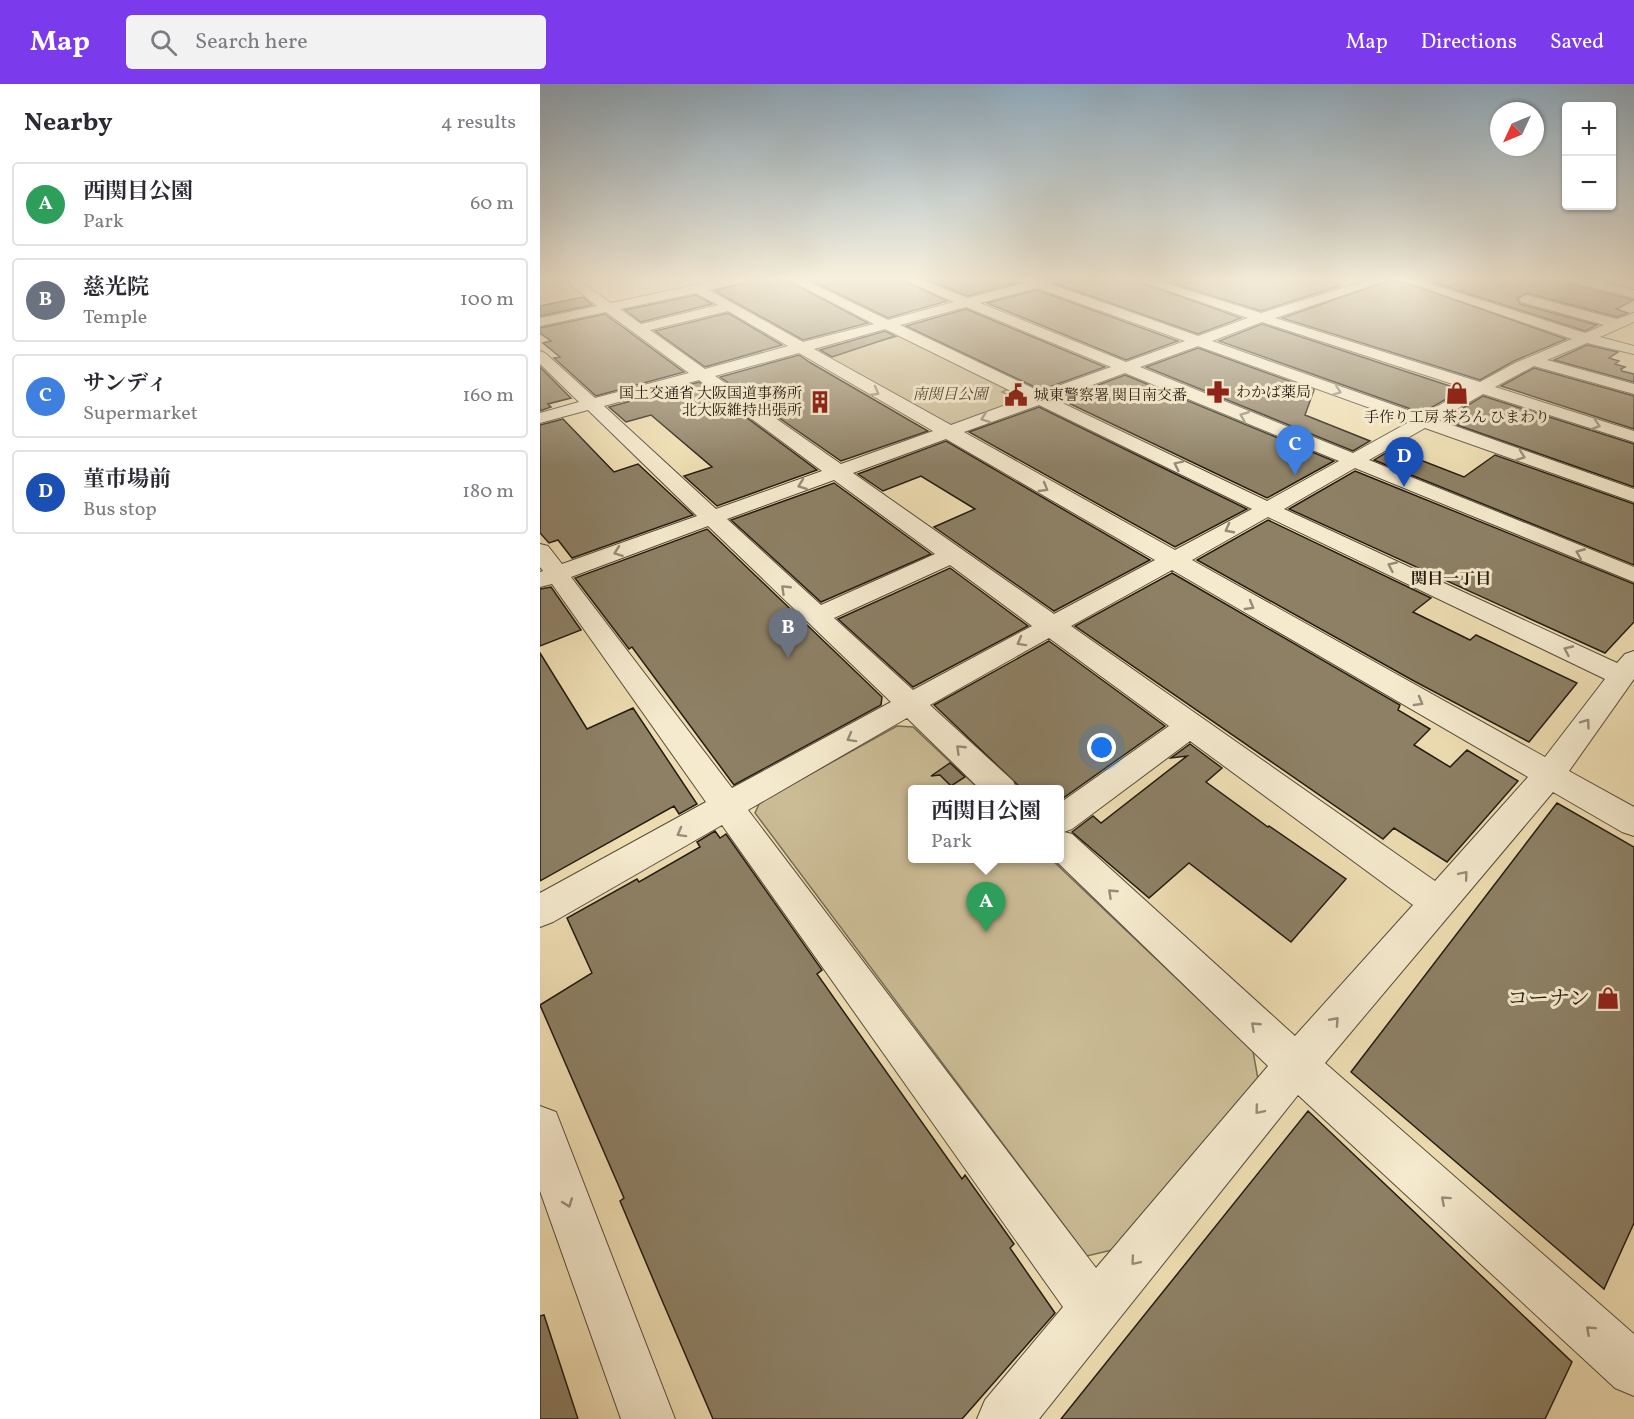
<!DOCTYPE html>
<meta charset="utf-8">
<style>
body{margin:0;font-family:Vollkorn,"Noto Serif JP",serif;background:#f2f2f3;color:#2b2b33}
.controls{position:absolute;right:18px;top:18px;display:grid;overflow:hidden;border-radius:6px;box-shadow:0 2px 4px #0004}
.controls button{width:54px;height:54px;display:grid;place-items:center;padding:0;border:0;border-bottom:2px solid #e1e1e2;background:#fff;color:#2b2b33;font:30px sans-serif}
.compass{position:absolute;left:950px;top:18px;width:54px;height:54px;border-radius:50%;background:#fff;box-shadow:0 2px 4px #0004;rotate:226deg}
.you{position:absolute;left:562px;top:664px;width:21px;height:21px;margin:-15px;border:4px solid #fff;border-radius:50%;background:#1a73e8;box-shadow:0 0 0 9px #1a73e833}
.badge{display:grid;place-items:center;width:39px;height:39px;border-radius:50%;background:#7c3aed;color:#fff;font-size:20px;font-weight:700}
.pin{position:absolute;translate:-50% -50px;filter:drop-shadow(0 2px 3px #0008)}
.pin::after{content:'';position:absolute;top:32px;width:21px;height:18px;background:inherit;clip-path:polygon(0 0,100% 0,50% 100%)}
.popup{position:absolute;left:368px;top:701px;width:156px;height:78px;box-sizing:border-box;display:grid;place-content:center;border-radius:6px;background:#fff;filter:drop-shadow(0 2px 4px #0005);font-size:20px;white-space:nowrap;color:#7c7c81}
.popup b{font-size:22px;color:#2b2b33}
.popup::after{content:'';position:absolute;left:50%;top:100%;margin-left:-12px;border:12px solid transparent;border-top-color:#fff}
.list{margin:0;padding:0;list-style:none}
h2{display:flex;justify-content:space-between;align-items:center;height:78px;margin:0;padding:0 24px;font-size:26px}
h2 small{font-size:20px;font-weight:400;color:#7c7c81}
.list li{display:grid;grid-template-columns:39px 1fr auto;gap:18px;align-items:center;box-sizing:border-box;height:84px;margin:0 12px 12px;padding:0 12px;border:2px solid #e1e1e2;border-radius:6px}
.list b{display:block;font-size:22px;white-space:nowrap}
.list p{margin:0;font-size:20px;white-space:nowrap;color:#7c7c81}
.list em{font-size:20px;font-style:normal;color:#7c7c81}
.icon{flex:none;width:33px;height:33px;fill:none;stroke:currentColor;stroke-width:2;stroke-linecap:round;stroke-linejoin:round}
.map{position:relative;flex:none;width:1094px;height:1335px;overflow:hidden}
header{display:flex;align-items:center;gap:36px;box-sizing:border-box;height:84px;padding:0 30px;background:#7c3aed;color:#fff}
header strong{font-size:28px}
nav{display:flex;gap:33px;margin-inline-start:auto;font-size:21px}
.search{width:420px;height:54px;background:#f2f2f3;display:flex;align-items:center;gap:15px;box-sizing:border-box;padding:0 21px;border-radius:6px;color:#7c7c81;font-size:22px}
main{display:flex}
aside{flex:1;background:#fff}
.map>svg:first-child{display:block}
.green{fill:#ccbd97;stroke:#786c54;stroke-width:1.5}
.building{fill:#8d8065;stroke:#231b11;stroke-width:1.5}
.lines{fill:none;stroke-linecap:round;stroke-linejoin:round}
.minor-casing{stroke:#564c3a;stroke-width:2}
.minor{fill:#f5eace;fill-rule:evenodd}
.oneway{stroke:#968d79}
.labels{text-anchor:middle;stroke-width:6;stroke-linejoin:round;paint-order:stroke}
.far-poi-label{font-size:15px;fill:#231b11;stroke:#f5eace;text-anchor:start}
.far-park-label{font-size:15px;font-style:italic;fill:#564c39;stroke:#f5eace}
.far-neighbourhood-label{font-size:16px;font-weight:bold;fill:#231b11;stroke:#f5eace}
.near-poi-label{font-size:21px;fill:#231b11;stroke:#f5eace;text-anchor:end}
</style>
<header>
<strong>Map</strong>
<div class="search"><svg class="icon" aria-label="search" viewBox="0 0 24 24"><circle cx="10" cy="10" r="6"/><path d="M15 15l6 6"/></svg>Search here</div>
<nav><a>Map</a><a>Directions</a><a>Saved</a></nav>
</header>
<main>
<aside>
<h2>Nearby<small>4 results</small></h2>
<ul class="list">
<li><span class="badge" style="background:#2e9e5b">A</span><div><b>西関目公園</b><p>Park</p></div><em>60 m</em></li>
<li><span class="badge" style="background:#6b7280">B</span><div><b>慈光院</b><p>Temple</p></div><em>100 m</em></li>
<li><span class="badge" style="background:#3f7fe0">C</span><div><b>サンディ</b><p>Supermarket</p></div><em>160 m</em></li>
<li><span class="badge" style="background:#1a4fb4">D</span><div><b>菫市場前</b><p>Bus stop</p></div><em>180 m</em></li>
</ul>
</aside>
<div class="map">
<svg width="1094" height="1335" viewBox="0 0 1094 1335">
<rect width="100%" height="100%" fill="#efdeb3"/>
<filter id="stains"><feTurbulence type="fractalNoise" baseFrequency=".00333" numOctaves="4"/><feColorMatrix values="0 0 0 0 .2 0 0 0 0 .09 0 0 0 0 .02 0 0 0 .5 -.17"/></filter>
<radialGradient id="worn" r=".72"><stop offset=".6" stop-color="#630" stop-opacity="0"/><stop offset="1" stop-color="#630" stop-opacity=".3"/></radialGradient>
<!-- green -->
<path class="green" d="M320,251L335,258L359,252L470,304L462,308L480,316L413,342L402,340L275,267L279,262Z
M357,642L373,643L439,705L372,706V774L511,775L713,967L718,995L576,1165L547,1172L215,729L220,718Z"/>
<!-- building -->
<path class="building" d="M216,195H245L328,239L263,256L175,207Z
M268,195H361L407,217L348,234Z
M386,195H477L480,198L428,212Z
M515,195H592L701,234L658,250L514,199Z
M619,195H796L800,202L721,227Z
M853,195H856L1026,255L974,277L940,296L742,234Z
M883,195H1026L1029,200L1094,216L1076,225L1088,229L1077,233L987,209L977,214L980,220L1057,241L1045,247Z
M497,206L638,257L586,276L447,219Z
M156,211L172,220L101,238L85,226Z
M43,213L52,221L0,232V222Z
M426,225L565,283L501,306L366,242Z
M188,229L242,261L165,283L115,247Z
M65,230L144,288L56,312L14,274L20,273L3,259L11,257L0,249V244Z
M722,240L922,306L882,329L679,257Z
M345,247L355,252L292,273L280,266Z
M1047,261L1078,268L1069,274L1079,277L1075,280L1085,283L1081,285L1082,287L1094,290V298L1014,276Z
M658,264L774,306L765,331L830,357L813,367L606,283Z
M259,271L271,279L388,347L301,377L180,293Z
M0,283L31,314L8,320L11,323L0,327Z
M994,284L1094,312V345L961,302Z
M585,291L794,377L727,414L520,315Z
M159,298L277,386L177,422L144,392L172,383L111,331L86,338L69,323Z
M943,312L1094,360V403L903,336Z
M499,323L707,425L635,463L429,348Z
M23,335L74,388L98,380L153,431L32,474L18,456L9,459L0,449V341Z
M406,357L610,476L514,527L394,443L435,425L381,392L343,407L318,390Z
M852,365L924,393L955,371L1094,420V481L834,376Z
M815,387L1094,500V538L1065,569L749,425Z
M294,399L391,470L281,518L191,436Z
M728,436L891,514L873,528L930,556L936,551L1037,599L989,658L874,597L657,476Z
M167,445L342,613L341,621L194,701L92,563L89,565L35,494Z
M410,484L488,542L373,603L298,535Z
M632,489L860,621L858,626L890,645L874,661L910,683L927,666L978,697L907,778L854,744L843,755L535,542Z
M11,503L41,546L0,562V505Z
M509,557L625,642L519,717V705H482L394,621Z
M0,569L47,645L93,624L157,720L139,730L134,722L0,797Z
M650,660L682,684L666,698L728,743L729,742L806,795L751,858L649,779L609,814L532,748L553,732L561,739L647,672L631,674Z
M410,679L425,693L411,702L400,691L391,692Z
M1017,719L1094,763V1139L1064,1205L811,988Z
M175,747L180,754L186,750L282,886L277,890L422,1095L425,1091L474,1160L470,1164L515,1229L422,1335H173L121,1214L80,1117L84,1114L0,921L52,889L27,834L97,795L99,798L160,763L157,758Z
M768,1027L1032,1278L1005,1335H521Z
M4,1231L38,1335H0V1232Z"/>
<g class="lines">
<!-- minor casing -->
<g class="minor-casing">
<path id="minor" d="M23,195H37L71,219L184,195H207L205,198L169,206L263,258L334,240L247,195H263L348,236L414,218L363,195H380L428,214L485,199L479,195H513L511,200L658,252L708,234L594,195H612L721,229L832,195H851L735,234L940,298L975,279L1032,255L858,195H876L1045,249L1064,241L981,218L979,215L986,211L1077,235L1094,229V238L1060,253L1094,262V270L1047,259L1007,276L1094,300V310L994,282L955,303L1094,347V358L943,310L898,336L1094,405V418L885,344L829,376L1094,483V498L815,384L744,425L1077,579L1085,570L1094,567V595L1029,687L1094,723V752L1082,748L1013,708L785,979L1094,1250V1312L1075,1304L758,1011L499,1335H437L445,1316L523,1223L182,741L13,838L0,843V809L166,718L12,500L0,503V488L3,487L0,483V460L8,462L22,480L157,432L48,326L0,339V329L39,318L0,280V267L5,269L55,314L149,289L66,228L0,242V234L57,222ZM497,204L645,257L586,278L440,219ZM156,209L178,221L101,240L80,225ZM426,223L571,283L501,308L360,241ZM188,227L248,262L165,285L110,246ZM722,238L928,305L882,331L672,257ZM345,245L485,314L411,341L274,265ZM658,262L869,338L813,369L600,283ZM259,269L393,347L301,380L175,292ZM585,289L799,377L727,417L514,315ZM159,296L282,387L176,425L64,322ZM499,321L712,425L635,466L424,348ZM406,355L615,476L514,530L313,389ZM294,396L395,470L281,521L187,435ZM728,433L1065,595L1005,673L652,476ZM168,442L351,618L192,704L31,493ZM410,481L492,542L373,606L294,534ZM632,486L988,693L895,797L531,542ZM509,554L629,642L520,719V774H513L728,982L556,1184L208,726L367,634L441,706H477L473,697L390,621ZM650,657L873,821L755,952L532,750L524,748L532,745Z
M1028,195H1049L1094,206V214L1030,198Z
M0,1022L16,1028L135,1335H81L0,1107Z"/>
</g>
<!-- minor -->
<use href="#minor" class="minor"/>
</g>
<!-- one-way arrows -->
<defs><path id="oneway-chevron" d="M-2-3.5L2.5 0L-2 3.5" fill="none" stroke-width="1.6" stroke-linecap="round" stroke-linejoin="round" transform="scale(1.5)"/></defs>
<g class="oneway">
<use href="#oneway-chevron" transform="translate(797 307) rotate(20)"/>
<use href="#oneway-chevron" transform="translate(335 308) rotate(30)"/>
<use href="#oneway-chevron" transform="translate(704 332) rotate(-158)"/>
<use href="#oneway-chevron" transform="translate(445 334) rotate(160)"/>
<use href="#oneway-chevron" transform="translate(1056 341) rotate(18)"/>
<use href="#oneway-chevron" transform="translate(981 372) rotate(20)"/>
<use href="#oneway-chevron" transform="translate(638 381) rotate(-154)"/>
<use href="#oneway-chevron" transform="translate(262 401) rotate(160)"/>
<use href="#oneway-chevron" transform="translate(504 404) rotate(30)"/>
<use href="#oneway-chevron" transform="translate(689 445) rotate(152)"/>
<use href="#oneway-chevron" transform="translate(78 468) rotate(160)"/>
<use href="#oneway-chevron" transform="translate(1040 469) rotate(-158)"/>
<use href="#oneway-chevron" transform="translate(852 482) rotate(-155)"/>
<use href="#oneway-chevron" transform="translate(245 505) rotate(-136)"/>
<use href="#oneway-chevron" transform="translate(710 522) rotate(30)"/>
<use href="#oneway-chevron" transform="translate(481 558) rotate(151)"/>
<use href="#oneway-chevron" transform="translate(1028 566) rotate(-155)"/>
<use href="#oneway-chevron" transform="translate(879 618) rotate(30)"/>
<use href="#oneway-chevron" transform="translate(1046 639) rotate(-54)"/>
<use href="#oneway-chevron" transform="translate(311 654) rotate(151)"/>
<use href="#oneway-chevron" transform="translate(420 665) rotate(-136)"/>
<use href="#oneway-chevron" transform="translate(141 749) rotate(151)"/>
<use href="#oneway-chevron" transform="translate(924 791) rotate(-50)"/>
<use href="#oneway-chevron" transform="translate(572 809) rotate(-137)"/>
<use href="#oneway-chevron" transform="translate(795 937) rotate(-48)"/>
<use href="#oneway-chevron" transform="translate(715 942) rotate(-137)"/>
<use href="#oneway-chevron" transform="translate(719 1026) rotate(130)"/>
<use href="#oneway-chevron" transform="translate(905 1116) rotate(-138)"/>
<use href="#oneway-chevron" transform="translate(28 1119) rotate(70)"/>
<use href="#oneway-chevron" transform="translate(595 1177) rotate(130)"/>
<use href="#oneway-chevron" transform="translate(1050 1246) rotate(-138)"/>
</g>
<!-- sky -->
<linearGradient id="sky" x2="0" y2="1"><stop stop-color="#8faabd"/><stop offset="0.51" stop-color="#f8f0dd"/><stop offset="1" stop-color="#f8f0dd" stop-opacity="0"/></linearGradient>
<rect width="1094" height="382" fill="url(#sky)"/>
<!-- icons -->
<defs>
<g id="pharmacy-bare" transform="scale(1.8)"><path d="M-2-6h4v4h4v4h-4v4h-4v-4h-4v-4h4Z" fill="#8f2418" stroke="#f5eace" stroke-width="2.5" paint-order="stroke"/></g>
<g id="shop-bare" transform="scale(1.8)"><path d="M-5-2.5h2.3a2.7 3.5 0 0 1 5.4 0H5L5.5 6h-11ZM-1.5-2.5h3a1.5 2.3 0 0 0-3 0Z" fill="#8f2418" stroke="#f5eace" stroke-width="2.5" paint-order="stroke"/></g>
<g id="civic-bare" transform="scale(1.8)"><path d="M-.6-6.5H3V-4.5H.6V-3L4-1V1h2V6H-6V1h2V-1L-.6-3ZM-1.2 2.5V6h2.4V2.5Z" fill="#8f2418" stroke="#f5eace" stroke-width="2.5" paint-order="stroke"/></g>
<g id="building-bare" transform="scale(1.8)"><path d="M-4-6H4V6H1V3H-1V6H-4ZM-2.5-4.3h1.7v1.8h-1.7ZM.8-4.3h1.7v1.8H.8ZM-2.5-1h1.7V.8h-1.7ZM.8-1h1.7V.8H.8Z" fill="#8f2418" stroke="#f5eace" stroke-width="2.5" paint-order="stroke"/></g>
</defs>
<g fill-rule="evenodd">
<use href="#pharmacy-bare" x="678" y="308"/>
<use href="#shop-bare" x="917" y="309"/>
<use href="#civic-bare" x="476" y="311"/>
<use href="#building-bare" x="280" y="318"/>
<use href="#shop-bare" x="1068" y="914"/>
</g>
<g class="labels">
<!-- far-poi labels -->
<g class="far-poi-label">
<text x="696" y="313">わかば薬局</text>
<text x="262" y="314" text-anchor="end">国土交通省 大阪国道事務所<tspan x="262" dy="17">北大阪維持出張所</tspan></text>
<text x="494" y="316">城東警察署 関目南交番</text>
<text x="917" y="338" text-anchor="middle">手作り工房 茶ろん ひまわり</text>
</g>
<!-- far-park labels -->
<g class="far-park-label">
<text x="410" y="315">南関目公園</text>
</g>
<!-- far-neighbourhood labels -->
<g class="far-neighbourhood-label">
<text x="911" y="500">関目一丁目</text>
</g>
<!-- near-poi labels -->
<g class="near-poi-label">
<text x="1050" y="921">コーナン</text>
</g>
</g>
<rect width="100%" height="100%" filter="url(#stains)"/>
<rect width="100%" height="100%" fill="url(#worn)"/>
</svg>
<div class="controls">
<button>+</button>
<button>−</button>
</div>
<svg class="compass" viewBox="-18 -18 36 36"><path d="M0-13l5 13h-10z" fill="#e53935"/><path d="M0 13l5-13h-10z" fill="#7c7c81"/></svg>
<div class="you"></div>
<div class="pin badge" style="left:446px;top:848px;background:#2e9e5b">A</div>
<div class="popup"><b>西関目公園</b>Park</div>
<div class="pin badge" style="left:248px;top:574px;background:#6b7280">B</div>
<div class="pin badge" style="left:755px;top:391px;background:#3f7fe0">C</div>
<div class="pin badge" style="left:864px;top:403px;background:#1a4fb4">D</div>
</div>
</main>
